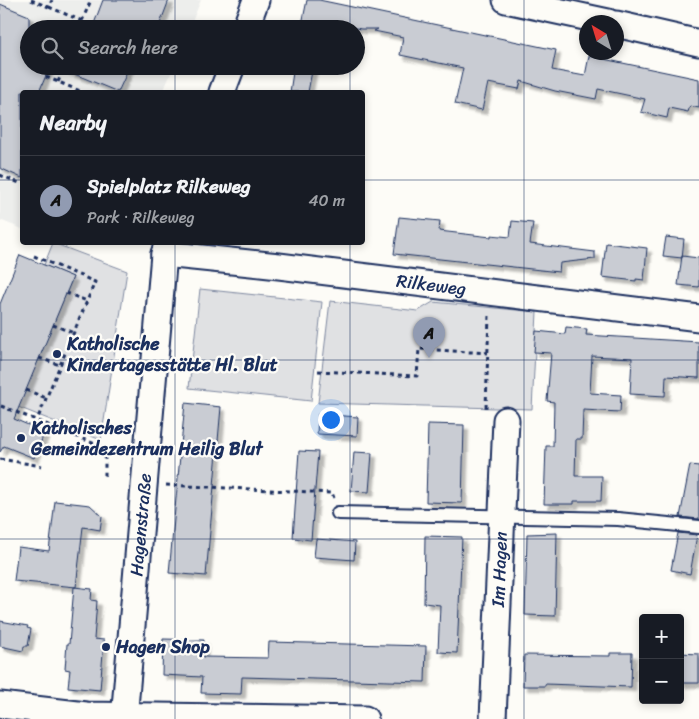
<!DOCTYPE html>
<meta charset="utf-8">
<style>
body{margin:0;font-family:Sriracha,sans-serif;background:#20242c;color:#f1f3f6}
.controls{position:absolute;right:15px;bottom:15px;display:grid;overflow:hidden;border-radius:5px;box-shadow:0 2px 8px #0003}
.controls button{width:45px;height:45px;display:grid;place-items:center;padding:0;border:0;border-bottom:1px solid #363941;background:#171b24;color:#f1f3f6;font:25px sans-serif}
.compass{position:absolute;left:579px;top:15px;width:45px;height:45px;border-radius:50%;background:#171b24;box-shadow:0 2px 8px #0003;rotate:322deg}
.you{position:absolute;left:330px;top:419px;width:18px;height:18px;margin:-12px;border:4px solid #fff;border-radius:50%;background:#1a73e8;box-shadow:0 0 0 8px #1a73e833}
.badge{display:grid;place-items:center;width:32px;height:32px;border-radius:50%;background:#919bb2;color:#111;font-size:16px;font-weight:700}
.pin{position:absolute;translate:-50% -41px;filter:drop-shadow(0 1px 2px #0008)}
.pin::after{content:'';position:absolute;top:26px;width:18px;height:15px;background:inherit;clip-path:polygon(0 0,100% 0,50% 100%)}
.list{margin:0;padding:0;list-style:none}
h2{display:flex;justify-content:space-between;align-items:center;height:65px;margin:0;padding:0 20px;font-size:21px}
h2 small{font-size:16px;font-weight:400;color:#9ea1a6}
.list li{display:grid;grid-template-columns:32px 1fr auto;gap:15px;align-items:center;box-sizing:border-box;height:90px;padding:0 20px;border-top:1px solid #363941}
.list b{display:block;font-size:19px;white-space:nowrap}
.list p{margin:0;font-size:16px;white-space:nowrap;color:#9ea1a6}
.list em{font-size:16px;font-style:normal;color:#9ea1a6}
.icon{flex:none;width:28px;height:28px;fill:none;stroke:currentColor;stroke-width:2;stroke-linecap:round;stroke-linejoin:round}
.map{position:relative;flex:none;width:699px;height:719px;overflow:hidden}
.search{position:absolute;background:#171b24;box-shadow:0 2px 8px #0003;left:20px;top:20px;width:345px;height:55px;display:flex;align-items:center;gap:12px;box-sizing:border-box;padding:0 18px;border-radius:28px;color:#9ea1a6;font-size:19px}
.panel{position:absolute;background:#171b24;box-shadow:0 2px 8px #0003;left:20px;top:90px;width:345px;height:155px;border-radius:5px}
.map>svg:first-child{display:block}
.built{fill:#edeeec}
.green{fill:#e0e1e3;stroke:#7e88a0}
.building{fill:#c9ccd3;stroke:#1b2f5e;filter:url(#shadow)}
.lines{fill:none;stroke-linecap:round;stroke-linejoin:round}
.lane-casing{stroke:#1b2f5e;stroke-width:16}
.street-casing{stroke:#1b2f5e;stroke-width:29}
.path{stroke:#1b2f5e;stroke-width:3;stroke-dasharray:4 4;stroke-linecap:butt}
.lane{stroke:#fdfcf7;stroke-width:12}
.street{stroke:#fdfcf7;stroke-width:25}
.grid{fill:none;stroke:#1b2f5e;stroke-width:1;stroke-opacity:0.55}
.poi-dot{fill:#1b2f5e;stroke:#fdfcf7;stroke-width:2}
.labels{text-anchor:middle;stroke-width:4.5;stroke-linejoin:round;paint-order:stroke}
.street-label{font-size:18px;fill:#1b2f5e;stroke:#fdfcf7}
.poi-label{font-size:18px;font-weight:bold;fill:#1b2f5e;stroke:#fdfcf7;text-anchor:start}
</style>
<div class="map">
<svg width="699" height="719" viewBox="0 0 699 719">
<defs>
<filter id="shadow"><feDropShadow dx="4.5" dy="4.5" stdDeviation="1" flood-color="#0004"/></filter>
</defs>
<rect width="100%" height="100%" fill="#fdfcf7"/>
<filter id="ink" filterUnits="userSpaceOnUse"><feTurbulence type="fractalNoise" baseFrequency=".02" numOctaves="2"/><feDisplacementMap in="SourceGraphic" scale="10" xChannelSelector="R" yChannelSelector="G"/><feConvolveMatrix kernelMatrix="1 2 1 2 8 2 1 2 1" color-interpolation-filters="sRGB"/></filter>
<g filter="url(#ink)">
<!-- built -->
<path class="built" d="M0,0H201L189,29H29V66H174L163,92H22V229L0,220Z"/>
<!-- green -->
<path class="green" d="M53,243L127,271L101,440L18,407L73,277L44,265Z
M200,289L322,302L311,401L189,388Z
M330,301L418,311L433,302L537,312L532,409L318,403Z"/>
<!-- building -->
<path class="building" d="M103,0H169L158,29H92Z
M307,0H319L556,50L552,70L585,76L589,56L699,79V108L690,106L688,112L669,108L667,118L641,112L645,99L598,89L596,99L555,91L521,81L519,89L488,83L482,110L455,104L463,68L400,55L403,37L374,31L378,29H361L340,25L339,29H301Z
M0,4L29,16V66H50L39,92H22V178L0,168Z
M55,66H130L118,92Z
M294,66H313L308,92H290Z
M399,217L440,221L439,231L491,237V235L510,237L512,221L533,223L530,244L595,252V259L560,263L559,272L394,254Z
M666,237L684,239L682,258L663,256Z
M606,243L647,248L644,280L636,279V281L602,277Z
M20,255L73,277L14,419L45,432L34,458L4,446L0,452V304Z
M682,256L699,258V287L678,285Z
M566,327L587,329L586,335L699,342V378L666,376L665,396L630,394L632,358L592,356L590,393L621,395L620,412L583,410L582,439H576L575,476H602L601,501H574V504H544L546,446H553L554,402L547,401L551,353L534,352L536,331L565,334Z
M185,403L221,407L206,576L169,573Z
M318,414L358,417L357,436L317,434Z
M428,424L464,425L462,503L426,502Z
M299,451L318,452L311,540L293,538Z
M354,452L372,453L369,492L351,491Z
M690,465L699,466V519L680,517Z
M55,501L90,505L102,516L100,530L83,527L76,587L14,581L18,547L49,551Z
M557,533L555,616L525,615L527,534Z
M678,533L697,535L690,574L671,570Z
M425,536L462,537L457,653L438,652L440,605L424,603Z
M316,539L355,542L354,560L314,557Z
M74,587L92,589L91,600L97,601L94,639L104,640L100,690L68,687L70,670L65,669L67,644H69Z
M0,621L28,626L27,628L31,629L28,646H24L23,651L0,646Z
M163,639L204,640L203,657L268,658L269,642L426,646L425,682L242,677L241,694L201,693L202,677L162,675Z
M610,653H632L631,687L545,684V686H523L524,655L610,656Z
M680,653L699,654V683H680Z"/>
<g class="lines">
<!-- lane casing -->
<g class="lane-casing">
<path id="lane" d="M338,513L618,519L699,527"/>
</g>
<!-- street casing -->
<g class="street-casing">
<g id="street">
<path d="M506,0L608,22"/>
<path d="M616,24L699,43"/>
<path d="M245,29L256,0"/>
<path d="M222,92L232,66"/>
<path id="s1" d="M164,254L279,266L699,318"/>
<path d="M0,705L86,715L365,719"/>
<path id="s2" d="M124,719L164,254L168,242"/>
<path id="s3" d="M493,719L506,420"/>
</g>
</g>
<!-- path -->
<path class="path" d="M31,0L49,7L52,0
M49,7L82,21L80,29
M82,21L91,0
M46,77L83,92
M58,82L64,68
M0,175L22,184
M34,256L95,282L37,420
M66,293L87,301
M53,325L74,333
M39,358L60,365
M318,371L417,376L419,349L488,353
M26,390L46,398
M1,406L105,448V478
M486,408L489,315
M0,459L42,466
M166,485L332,493L334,498"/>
<!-- lane -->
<use href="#lane" class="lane"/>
<!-- street -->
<use href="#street" class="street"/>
</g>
</g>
<!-- grid -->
<path class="grid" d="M175,0V29M350,0V29M524,0V719M175,66V92M350,66V92M0,180H22M362,180H699M175,242V719M350,242V719M0,360H699M0,539H699"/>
<!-- markers -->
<g class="poi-dot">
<circle cx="57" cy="354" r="5"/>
<circle cx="21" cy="438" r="5"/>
<circle cx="106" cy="647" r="5"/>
</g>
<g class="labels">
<!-- street labels -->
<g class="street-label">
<text dy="6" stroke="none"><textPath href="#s1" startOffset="269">Rilkeweg</textPath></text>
<text dy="6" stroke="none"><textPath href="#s2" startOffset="195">Hagenstraße</textPath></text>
<text dy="6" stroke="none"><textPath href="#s3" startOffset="150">Im Hagen</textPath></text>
</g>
<!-- poi labels -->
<g class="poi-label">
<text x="67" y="350">Katholische<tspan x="67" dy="21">Kindertagesstätte Hl. Blut</tspan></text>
<text x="31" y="434">Katholisches<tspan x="31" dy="21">Gemeindezentrum Heilig Blut</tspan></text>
<text x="116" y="653">Hagen Shop</text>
</g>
</g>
</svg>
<div class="controls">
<button>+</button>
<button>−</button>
</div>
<svg class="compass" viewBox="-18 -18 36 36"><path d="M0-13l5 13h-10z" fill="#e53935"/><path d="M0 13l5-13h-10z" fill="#9ea1a6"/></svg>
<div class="you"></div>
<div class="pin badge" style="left:429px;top:358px">A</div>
<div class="search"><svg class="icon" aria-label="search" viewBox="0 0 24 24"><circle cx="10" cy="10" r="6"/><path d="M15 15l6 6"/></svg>Search here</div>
<section class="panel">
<h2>Nearby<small></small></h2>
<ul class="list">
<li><span class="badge">A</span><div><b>Spielplatz Rilkeweg</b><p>Park · Rilkeweg</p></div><em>40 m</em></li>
</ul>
</section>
</div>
